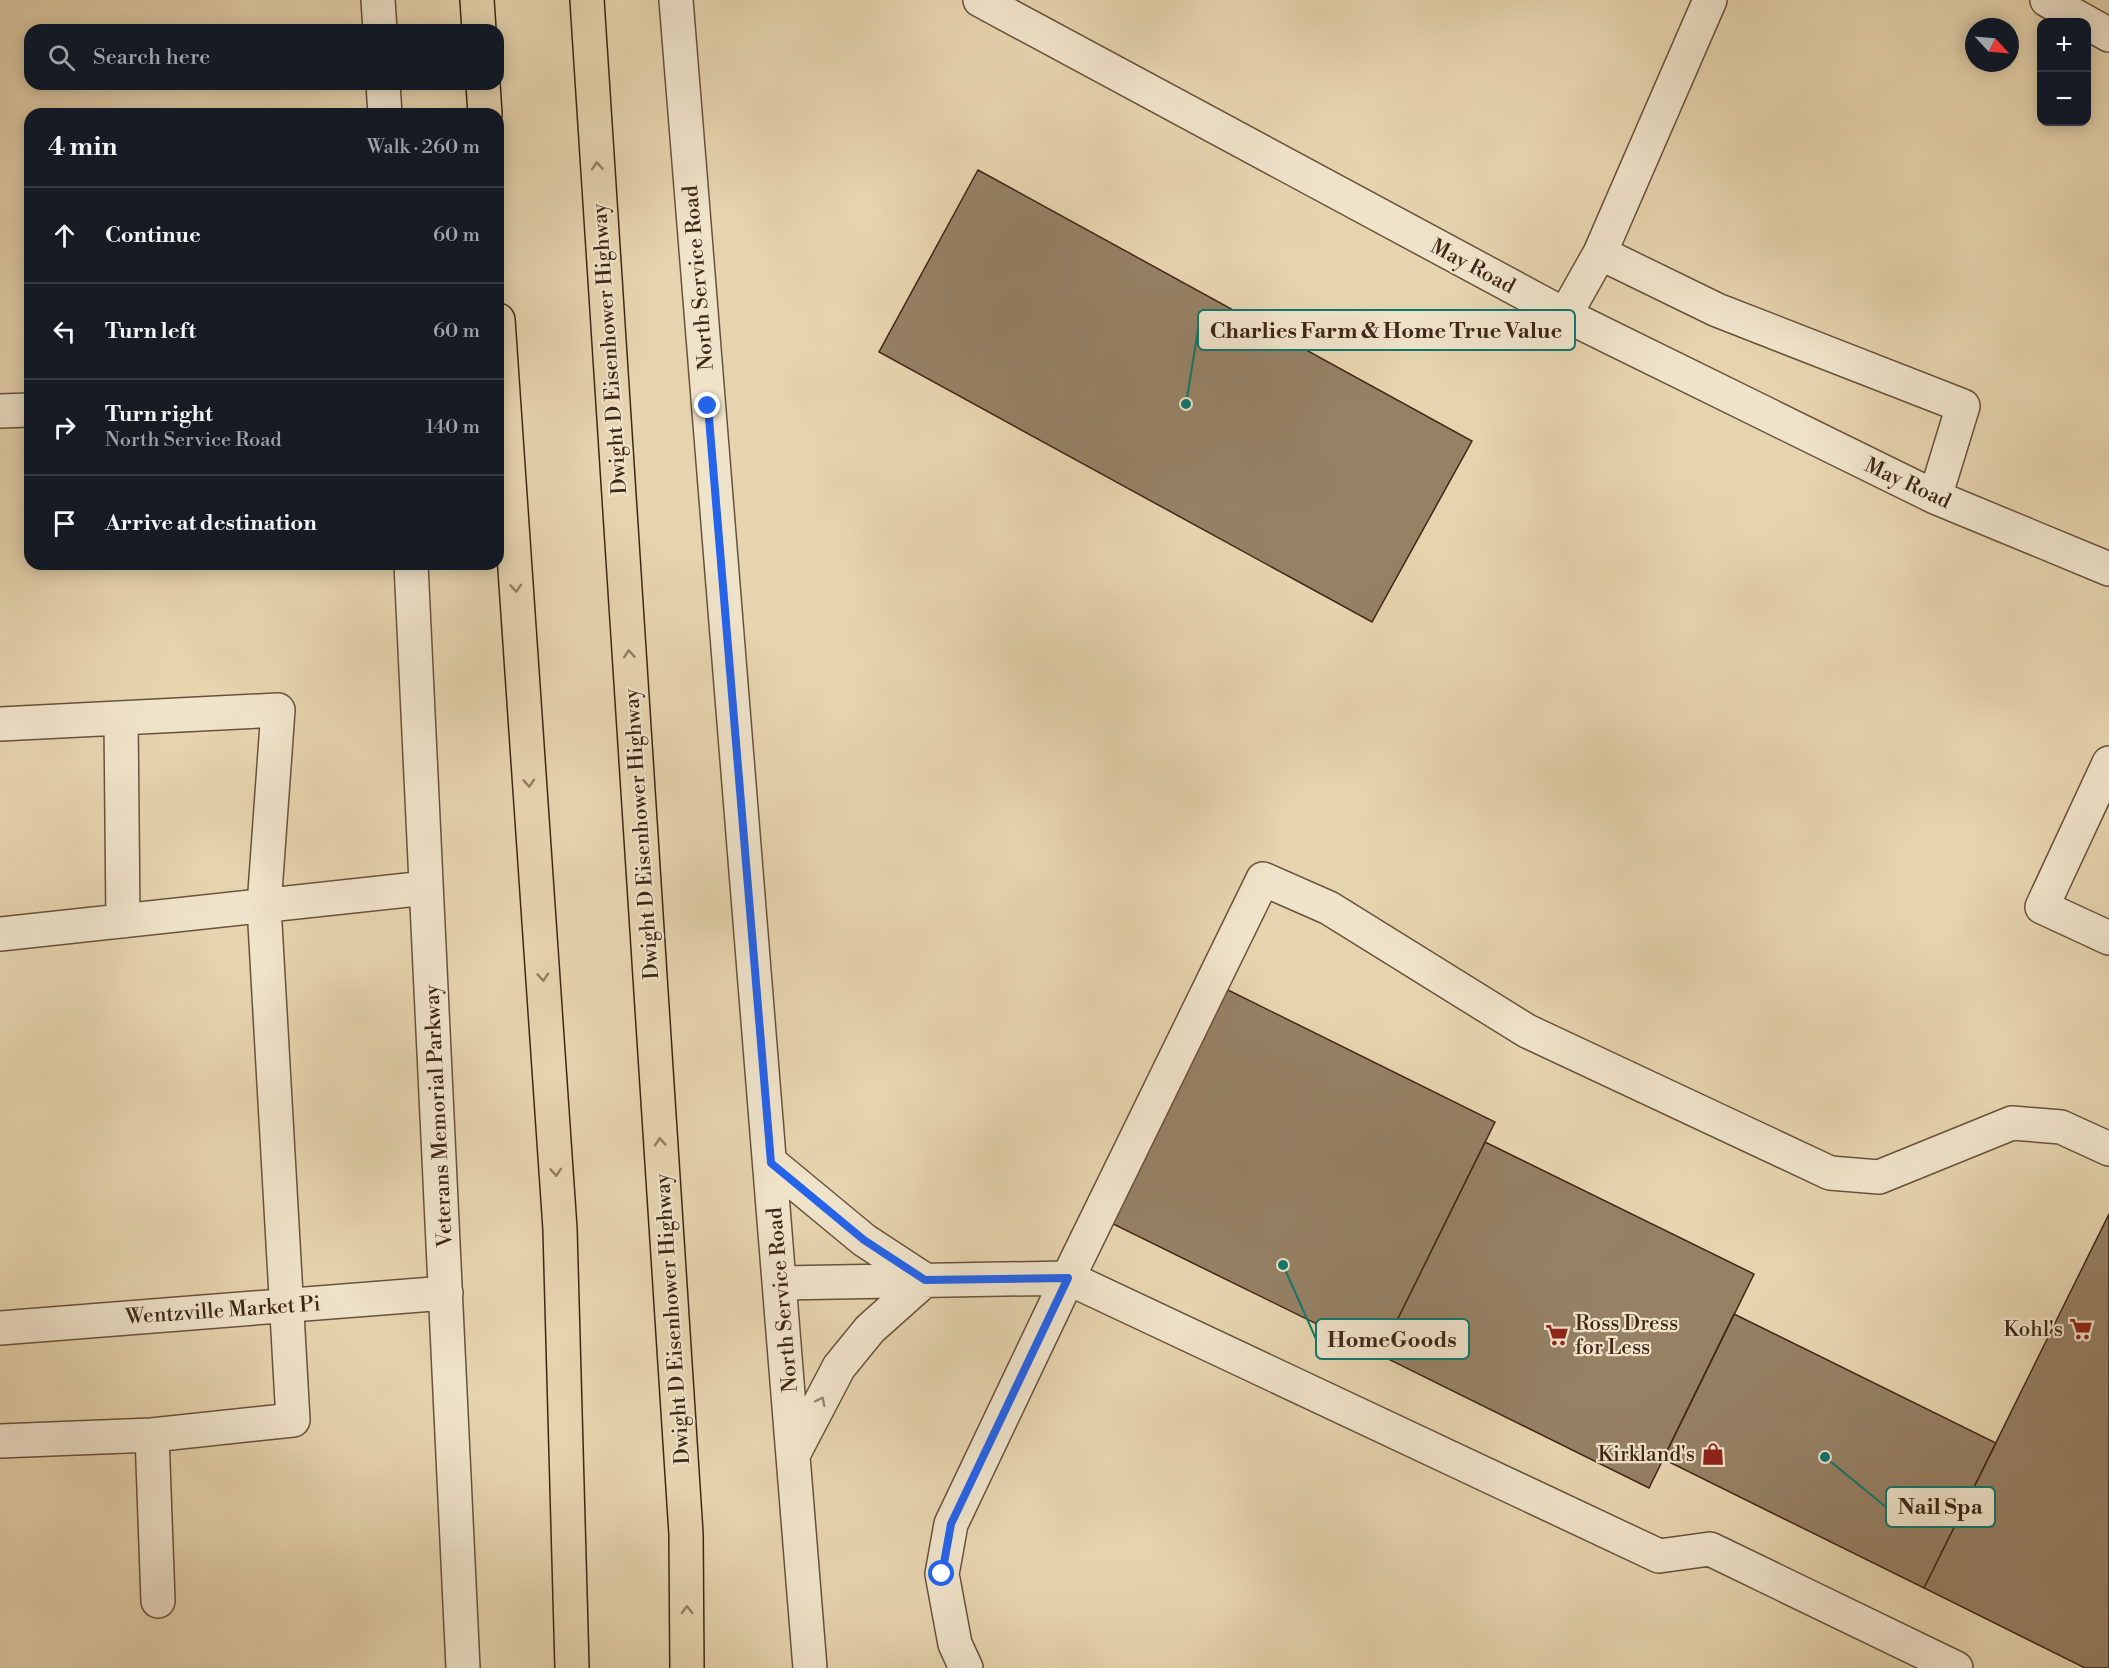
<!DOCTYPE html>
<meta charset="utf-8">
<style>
body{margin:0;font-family:"Libre Bodoni",serif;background:#20242c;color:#f1f3f6}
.controls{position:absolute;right:18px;top:18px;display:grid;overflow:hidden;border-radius:12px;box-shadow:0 3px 15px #0003}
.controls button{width:54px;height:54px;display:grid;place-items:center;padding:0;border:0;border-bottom:2px solid #363941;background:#171b24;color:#f1f3f6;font:30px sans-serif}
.compass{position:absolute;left:1965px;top:18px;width:54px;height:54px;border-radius:50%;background:#171b24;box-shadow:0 3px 15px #0003;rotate:116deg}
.stop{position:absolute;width:18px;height:18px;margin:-14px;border:4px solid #2563eb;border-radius:50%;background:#fff}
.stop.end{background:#2563eb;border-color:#fff;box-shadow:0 2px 6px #0008}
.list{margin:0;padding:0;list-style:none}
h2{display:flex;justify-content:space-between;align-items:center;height:78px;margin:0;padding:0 24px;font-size:26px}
h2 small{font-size:20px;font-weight:400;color:#9ea1a6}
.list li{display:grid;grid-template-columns:39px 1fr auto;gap:18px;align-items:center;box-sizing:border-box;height:96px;padding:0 24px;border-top:2px solid #363941}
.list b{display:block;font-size:22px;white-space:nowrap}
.list p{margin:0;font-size:20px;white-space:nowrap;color:#9ea1a6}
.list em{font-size:20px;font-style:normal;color:#9ea1a6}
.icon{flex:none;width:33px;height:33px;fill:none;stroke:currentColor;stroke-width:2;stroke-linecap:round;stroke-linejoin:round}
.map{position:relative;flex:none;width:2109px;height:1668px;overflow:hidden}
.search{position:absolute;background:#171b24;box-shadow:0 3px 15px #0003;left:24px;top:24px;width:480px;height:66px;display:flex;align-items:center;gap:15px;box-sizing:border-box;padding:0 21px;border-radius:18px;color:#9ea1a6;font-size:22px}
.panel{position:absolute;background:#171b24;box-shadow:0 3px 15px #0003;left:24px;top:108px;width:480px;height:462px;border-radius:18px}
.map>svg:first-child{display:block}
.building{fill:#968165;stroke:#3f2715;stroke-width:1.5}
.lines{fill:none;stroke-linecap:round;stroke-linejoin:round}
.minor-casing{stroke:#69523b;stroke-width:36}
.highway-casing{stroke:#3f2715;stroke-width:36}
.minor{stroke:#efe3ca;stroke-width:33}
.highway{stroke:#e6d4ae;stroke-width:33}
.oneway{stroke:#927e62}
.oneway2{stroke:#978570}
.route{stroke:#2563eb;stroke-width:8}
.labels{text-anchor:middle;stroke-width:4.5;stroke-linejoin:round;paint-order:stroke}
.street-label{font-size:21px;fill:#3f2715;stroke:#efe3ca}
.poi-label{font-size:21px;fill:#3f2715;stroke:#efe3ca;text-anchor:end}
.leader{fill:none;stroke:#0f766e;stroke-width:2}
.callout-dot{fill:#0f766e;stroke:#efe3ca;stroke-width:2}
.callout{fill:#efe3ca;stroke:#0f766e;stroke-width:2}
.callout-label{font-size:22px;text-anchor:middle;font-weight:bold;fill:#3f2715}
</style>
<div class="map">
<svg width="2109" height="1668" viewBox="0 0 2109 1668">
<rect width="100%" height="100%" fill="#e6d4ae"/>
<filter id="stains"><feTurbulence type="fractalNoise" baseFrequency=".00333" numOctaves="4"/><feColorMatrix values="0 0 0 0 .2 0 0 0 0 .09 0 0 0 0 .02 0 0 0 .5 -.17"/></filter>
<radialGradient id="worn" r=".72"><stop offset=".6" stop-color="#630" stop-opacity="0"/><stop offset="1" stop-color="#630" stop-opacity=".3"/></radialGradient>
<!-- building -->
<path class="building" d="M978,170L1472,441L1372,622L879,352Z
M1220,986L1495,1122L1380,1355L1105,1220Z
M1485,1142L1754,1274L1649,1488L1380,1355Z
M2109,1214V1668H2085L1924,1588Z
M1734,1314L1996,1443L1924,1588L1663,1459Z"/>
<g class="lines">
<!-- minor casing -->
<g class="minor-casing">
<path id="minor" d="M378,0L380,30
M676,0L810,1668
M980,0L1565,315L1935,497L2109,569
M2047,0L2109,35
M383,84L385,114
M1600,253L1717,310L1963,406L1935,497
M1565,315L1600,253L1710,0
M0,411L30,410
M411,564L463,1668
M121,718L123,921
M0,724L278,710L264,906L293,1420L152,1435L158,1601
M2109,763L2042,907L2109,938
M0,934L426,888
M771,1163L864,1240L925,1280L870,1329L839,1367L794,1453
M781,1283L1068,1278L951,1524L942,1574L955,1644L966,1668
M0,1328L446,1293
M0,1441L152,1435
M1956,1668L1710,1549L1659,1556L1068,1278L1263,879L1329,908L1527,1031L1830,1173L1879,1177L2012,1123L2061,1127L2109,1149"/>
</g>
<!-- highway casing -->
<g class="highway-casing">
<path id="highway" d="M477,0L479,30
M587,0L686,1534L687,1668
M483,84L485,114
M498,320L560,1229L572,1668"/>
</g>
<!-- minor -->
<use href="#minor" class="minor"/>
<!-- highway -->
<use href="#highway" class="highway"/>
</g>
<!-- one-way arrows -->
<defs><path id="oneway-chevron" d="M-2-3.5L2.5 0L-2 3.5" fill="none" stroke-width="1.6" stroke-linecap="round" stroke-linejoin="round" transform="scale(1.5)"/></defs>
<g class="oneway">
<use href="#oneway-chevron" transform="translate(597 166) rotate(-94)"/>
<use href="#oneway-chevron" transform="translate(516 588) rotate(86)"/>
<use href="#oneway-chevron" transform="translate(629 654) rotate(-94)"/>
<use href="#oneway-chevron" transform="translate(529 783) rotate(86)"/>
<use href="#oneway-chevron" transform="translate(543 977) rotate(86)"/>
<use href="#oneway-chevron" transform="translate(660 1142) rotate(-94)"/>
<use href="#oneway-chevron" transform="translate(556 1172) rotate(86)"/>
<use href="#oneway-chevron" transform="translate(687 1610) rotate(-91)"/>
</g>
<use class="oneway2" href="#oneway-chevron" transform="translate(821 1401) rotate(-63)"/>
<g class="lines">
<!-- route -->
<path class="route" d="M708,406L771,1163L864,1240L925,1280L1068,1278L951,1524L942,1574"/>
</g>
<!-- icons -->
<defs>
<g id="supermarket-bare" transform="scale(1.8)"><path d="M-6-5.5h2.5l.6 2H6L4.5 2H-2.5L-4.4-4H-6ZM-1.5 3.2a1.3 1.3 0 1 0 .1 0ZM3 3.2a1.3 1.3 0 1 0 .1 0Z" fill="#8f2418" stroke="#efe3ca" stroke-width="2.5" paint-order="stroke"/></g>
<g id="shop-bare" transform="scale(1.8)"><path d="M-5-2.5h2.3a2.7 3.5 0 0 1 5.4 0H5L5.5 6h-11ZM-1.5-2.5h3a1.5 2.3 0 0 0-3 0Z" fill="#8f2418" stroke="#efe3ca" stroke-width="2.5" paint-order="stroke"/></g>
</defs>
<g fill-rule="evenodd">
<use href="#supermarket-bare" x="2081" y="1329"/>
<use href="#supermarket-bare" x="1557" y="1335"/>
<use href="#shop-bare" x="1713" y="1454"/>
</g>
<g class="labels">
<!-- street labels -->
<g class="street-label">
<text transform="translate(1473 266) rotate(28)" y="7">May Road</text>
<text transform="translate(698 278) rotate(-95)" y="7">North Service Road</text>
<text transform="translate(609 349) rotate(-94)" y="7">Dwight D Eisenhower Highway</text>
<text transform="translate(1908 483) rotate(25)" y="7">May Road</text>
<text transform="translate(641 834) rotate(-94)" y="7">Dwight D Eisenhower Highway</text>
<text transform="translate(438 1116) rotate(-93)" y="7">Veterans Memorial Parkway</text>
<text transform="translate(782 1300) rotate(-95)" y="7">North Service Road</text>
<text transform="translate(223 1310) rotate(-4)" y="7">Wentzville Market Pi</text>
<text transform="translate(672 1319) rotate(-94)" y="7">Dwight D Eisenhower Highway</text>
</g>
<!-- poi labels -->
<g class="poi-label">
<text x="1575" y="1330" text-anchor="start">Ross Dress<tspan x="1575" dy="24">for Less</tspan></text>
<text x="2063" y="1336">Kohl's</text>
<text x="1695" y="1461">Kirkland's</text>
</g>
</g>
<!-- callouts -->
<path class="leader" d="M1186 404L1198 330M1283 1265L1316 1339M1825 1457L1886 1507"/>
<g class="callout-dot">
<circle cx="1186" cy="404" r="6"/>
<circle cx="1283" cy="1265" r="6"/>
<circle cx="1825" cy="1457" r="6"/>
</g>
<g class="callout">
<rect x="1198" y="310" width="377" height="40" rx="6"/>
<rect x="1316" y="1319" width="153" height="40" rx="6"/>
<rect x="1886" y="1487" width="109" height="40" rx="6"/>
</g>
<g class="callout-label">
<text x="1386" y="338">Charlies Farm &amp; Home True Value</text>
<text x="1392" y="1347">HomeGoods</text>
<text x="1940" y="1514">Nail Spa</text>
</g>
<rect width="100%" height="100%" filter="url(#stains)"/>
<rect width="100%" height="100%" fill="url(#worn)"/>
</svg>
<div class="controls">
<button>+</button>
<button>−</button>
</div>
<svg class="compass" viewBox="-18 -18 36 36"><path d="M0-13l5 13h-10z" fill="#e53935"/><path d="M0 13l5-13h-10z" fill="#9ea1a6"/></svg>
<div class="stop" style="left:942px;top:1574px"></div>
<div class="stop end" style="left:708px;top:406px"></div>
<div class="search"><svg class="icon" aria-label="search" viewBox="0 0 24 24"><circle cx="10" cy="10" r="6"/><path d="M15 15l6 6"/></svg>Search here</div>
<section class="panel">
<h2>4 min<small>Walk · 260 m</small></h2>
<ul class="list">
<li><svg class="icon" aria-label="ahead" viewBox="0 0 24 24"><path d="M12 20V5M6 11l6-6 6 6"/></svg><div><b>Continue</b></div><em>60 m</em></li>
<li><svg class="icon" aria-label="left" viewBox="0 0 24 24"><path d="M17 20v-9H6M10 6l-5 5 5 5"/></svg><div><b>Turn left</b></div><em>60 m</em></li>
<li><svg class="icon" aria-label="right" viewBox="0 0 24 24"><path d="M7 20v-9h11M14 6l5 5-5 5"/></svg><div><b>Turn right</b><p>North Service Road</p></div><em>140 m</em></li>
<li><svg class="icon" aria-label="arrive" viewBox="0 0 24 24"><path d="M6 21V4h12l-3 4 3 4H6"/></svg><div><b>Arrive at destination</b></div></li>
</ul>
</section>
</div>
